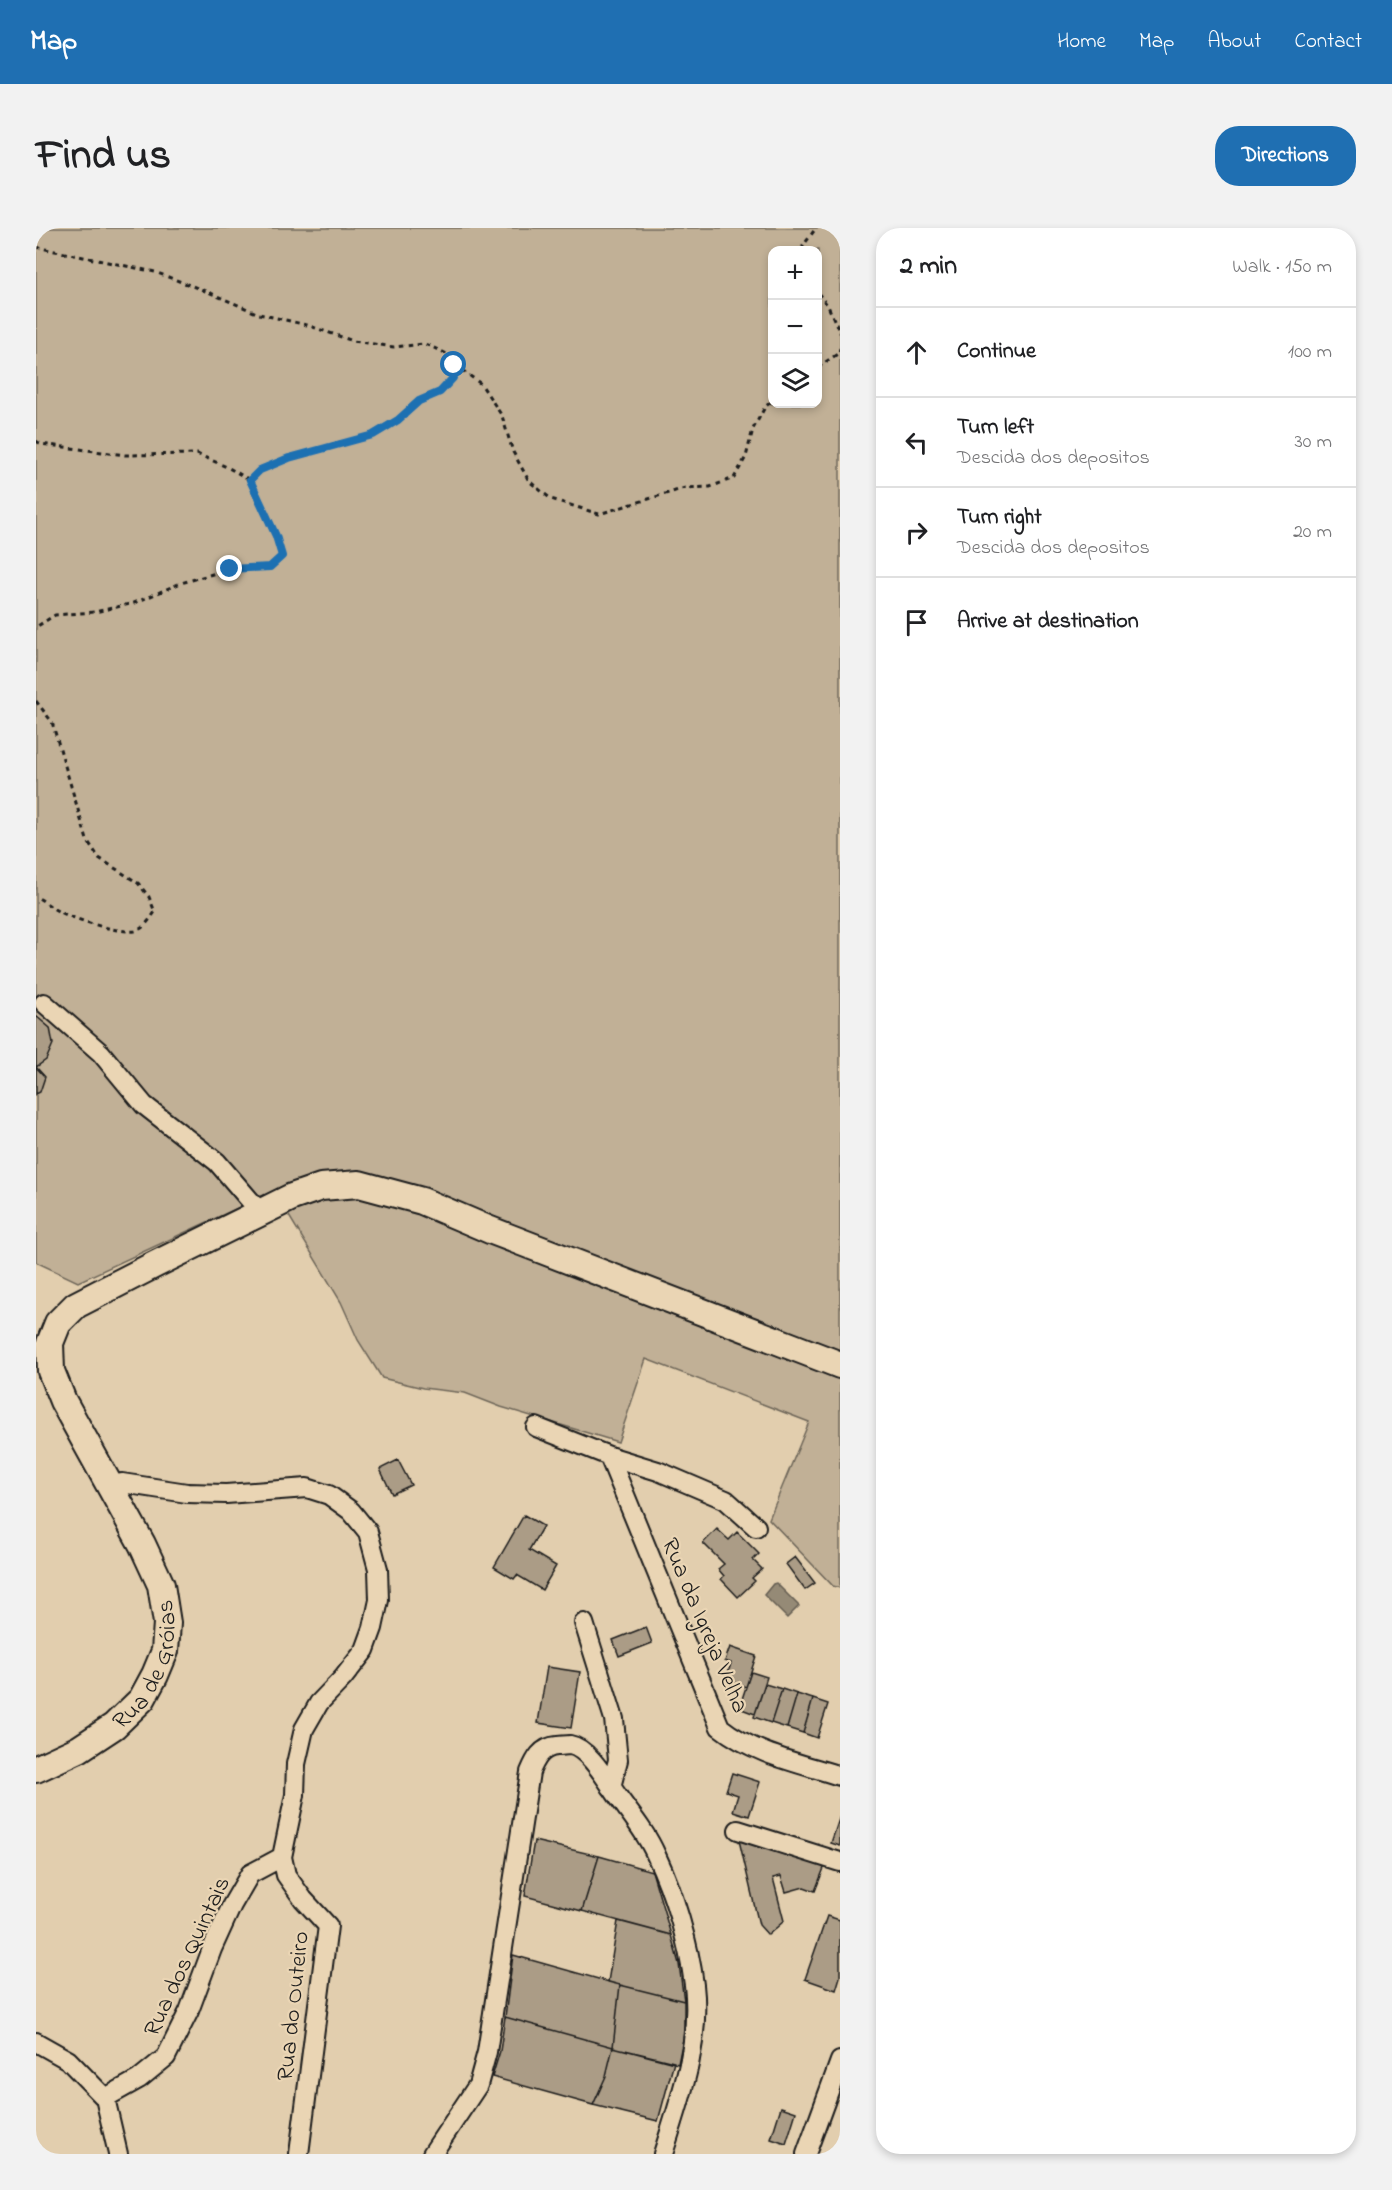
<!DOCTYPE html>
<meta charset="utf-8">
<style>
body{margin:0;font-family:"Indie Flower",sans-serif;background:#f2f2f2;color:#202124}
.controls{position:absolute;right:18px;top:18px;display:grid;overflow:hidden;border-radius:12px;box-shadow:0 3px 9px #0003}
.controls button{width:54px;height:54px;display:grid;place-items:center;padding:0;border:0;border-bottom:2px solid #e0e0e0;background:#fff;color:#202124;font:30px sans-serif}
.stop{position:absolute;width:18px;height:18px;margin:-14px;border:4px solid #1f6fb2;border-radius:50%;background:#fff}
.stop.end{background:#1f6fb2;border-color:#fff;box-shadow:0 2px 6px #0008}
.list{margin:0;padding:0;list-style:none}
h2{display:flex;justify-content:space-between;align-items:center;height:78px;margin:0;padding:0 24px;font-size:26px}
h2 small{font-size:20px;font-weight:400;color:#757577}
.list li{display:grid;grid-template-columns:39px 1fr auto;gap:18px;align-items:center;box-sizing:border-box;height:90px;padding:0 24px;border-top:2px solid #e0e0e0}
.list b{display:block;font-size:22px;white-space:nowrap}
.list p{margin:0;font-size:20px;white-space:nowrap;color:#757577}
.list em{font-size:20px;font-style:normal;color:#757577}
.icon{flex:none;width:33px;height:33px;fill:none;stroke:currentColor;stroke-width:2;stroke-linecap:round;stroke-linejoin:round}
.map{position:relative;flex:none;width:804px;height:1926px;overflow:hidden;border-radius:24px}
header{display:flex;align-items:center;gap:36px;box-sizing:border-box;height:84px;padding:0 30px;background:#1f6fb2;color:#fff}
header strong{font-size:28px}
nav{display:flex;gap:33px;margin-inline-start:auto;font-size:21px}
.intro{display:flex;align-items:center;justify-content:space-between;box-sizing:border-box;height:144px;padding:0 36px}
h1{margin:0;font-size:42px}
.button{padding:15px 27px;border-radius:24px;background:#1f6fb2;color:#fff;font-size:21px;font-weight:700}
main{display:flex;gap:36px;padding:0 36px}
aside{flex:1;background:#fff;border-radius:24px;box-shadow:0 3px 9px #0003}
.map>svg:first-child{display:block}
.green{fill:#c1b096;stroke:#6e6659;stroke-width:1.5;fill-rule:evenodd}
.water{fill:#958a76;stroke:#655e52;stroke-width:1.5}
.building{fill:#ab9c86;stroke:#1c1c1c;stroke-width:1.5}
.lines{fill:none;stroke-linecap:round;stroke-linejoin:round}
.street-casing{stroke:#1c1c1c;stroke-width:22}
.secondary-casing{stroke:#1c1c1c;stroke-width:30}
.path{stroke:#1c1c1c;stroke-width:3;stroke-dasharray:4.5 4.5;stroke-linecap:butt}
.street{stroke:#ead5b4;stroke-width:18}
.secondary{stroke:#ead5b4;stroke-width:26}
.route{stroke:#1f6fb2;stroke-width:8}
.labels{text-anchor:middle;stroke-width:4.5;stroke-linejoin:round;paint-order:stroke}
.street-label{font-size:24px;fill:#1c1c1c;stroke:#ead5b4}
</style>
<header>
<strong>Map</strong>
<nav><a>Home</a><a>Map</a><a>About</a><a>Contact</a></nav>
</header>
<div class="intro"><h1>Find us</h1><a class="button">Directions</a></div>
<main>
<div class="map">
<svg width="804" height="1926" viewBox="0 0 804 1926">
<rect width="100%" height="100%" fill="#e2ceae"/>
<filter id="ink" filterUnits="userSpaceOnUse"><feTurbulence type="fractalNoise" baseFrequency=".0167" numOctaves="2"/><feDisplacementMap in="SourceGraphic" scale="12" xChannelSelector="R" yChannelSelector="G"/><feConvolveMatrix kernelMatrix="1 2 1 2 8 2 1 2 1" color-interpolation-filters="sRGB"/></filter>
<g filter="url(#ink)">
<!-- green -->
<path class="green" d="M0,0H804V1360L797,1358L733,1291L773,1194L610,1131L582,1214L465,1179L429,1165L387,1160L346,1150L322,1112L305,1074L238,963L42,1054L0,1034ZM736,22H782V176H736Z"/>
<!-- water -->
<path class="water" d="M740,1355L763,1378L751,1390L728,1367L737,1356Z"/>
<!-- building -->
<path class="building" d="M0,788L14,800L17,816L10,832L0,839Z
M0,839L9,849L4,864L0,866Z
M362,1232L375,1257L356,1266L344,1241Z
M488,1287L507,1298L493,1322L520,1338L506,1362L481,1347L478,1351L458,1339Z
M681,1301L693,1312L701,1304L723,1326L717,1332L726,1341L716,1350L719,1353L702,1369L685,1351L688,1348L682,1341L688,1336L667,1315Z
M759,1329L779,1355L769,1362L750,1336Z
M610,1399L616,1415L583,1428L577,1412Z
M694,1419L720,1428L710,1459L690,1452L695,1435L689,1433Z
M511,1439L544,1444L535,1500L502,1495Z
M715,1444L731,1449L719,1486L703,1480Z
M729,1456L746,1461L735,1495L718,1489Z
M746,1461L761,1466L751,1500L735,1495Z
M761,1466L777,1471L767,1505L751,1500Z
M777,1471L792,1476L781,1510L767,1505Z
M696,1545L724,1554L713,1588L697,1583L702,1567L690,1563Z
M804,1588V1618L795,1615Z
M702,1608L790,1635L779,1663L768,1659L750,1664L745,1648L737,1650L748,1693L732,1707L723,1697Z
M498,1613L563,1628L546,1683L489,1668Z
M563,1628L616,1643L635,1707L546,1683Z
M791,1688L804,1692V1749L800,1762L769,1751Z
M582,1693L635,1707L643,1736L648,1773L572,1754Z
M477,1727L584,1757L577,1819L469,1789Z
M584,1757L648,1773V1806L642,1836L577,1819Z
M469,1789L577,1819L570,1848L557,1877L456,1849L464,1823Z
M577,1819L638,1834L622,1893L557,1877L570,1848Z
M745,1879L760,1884L750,1916L735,1911Z"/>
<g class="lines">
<!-- street casing -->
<g class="street-casing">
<path id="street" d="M8,775L65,825L108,877L181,934L224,984
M500,1199L573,1228L622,1243L690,1272L720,1299
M573,1228L684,1499C718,1526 763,1535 804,1548
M73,1258L86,1255L151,1265L190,1266L271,1260L293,1267L315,1283L332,1304L342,1341L343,1372L337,1400L329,1422L307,1450L283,1475L268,1501L260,1536L259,1567L246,1629L250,1647L267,1671L292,1698L263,1926
M548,1395L578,1491L582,1532L575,1559
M702,1602L804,1634
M0,1814L32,1832L69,1870L82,1926
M69,1870L103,1851L130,1829L153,1783L176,1721L196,1677L214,1646L246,1629
M396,1926L442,1857L451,1824L494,1544C499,1532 505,1519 521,1518C525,1518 530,1517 534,1517C553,1520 572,1555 583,1570C596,1588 611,1606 620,1627C638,1665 653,1716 658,1757C665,1816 644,1871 627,1926
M770,1926L804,1833"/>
</g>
<!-- secondary casing -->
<g class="secondary-casing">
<g id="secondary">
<path id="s1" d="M0,1541L43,1521L78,1498L106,1471L119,1447L129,1423L131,1395L125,1357L106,1316L27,1173L15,1143L14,1115L22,1095L40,1077L120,1036L256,969L285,959L323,956L386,973L454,1002L804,1137"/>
</g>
</g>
<!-- path -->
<path class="path" d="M0,19L119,44L172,64L223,86L271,97L317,113L358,119L389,116L409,125L418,137L417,150L404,164L383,173L362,192L337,207L253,230L224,242L214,252
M767,22V18L780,0
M782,65L792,78L804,105
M419,137L445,156L466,188L477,224L493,253L515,271L563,286L649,260L674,259L698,250L710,229L717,201L729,179L736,173
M782,139L803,125L804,120
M0,213L5,216L89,227L161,226L191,239L214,252L240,308L246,328L234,339L194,341L145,355L98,375L59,384L19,387L0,399
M0,473L16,494L51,612L63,630L102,655L113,669L119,684C114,691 108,701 99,703C80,705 37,691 20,682C13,678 7,672 0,669"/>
<!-- street -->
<use href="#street" class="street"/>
<!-- secondary -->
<use href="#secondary" class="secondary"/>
</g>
</g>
<g class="lines" filter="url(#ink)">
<!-- route -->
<path class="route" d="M194,341L234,339L246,328L240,308L214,252L224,242L253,230L337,207L362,192L383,173L404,164L417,150L418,137"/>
</g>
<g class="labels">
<!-- street labels -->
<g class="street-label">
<text transform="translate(670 1397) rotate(67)" y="8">Rua da Igreja Velha</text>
<text dy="8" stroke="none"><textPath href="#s1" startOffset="162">Rua de Gróias</textPath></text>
<text transform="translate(150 1728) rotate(-65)" y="8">Rua dos Quintais</text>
<text transform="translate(256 1778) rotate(-84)" y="8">Rua do Outeiro</text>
</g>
</g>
</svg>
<div class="controls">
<button>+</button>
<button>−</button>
<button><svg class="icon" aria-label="layers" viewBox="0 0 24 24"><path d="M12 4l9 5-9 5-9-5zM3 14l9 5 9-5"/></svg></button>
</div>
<div class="stop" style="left:418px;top:137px"></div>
<div class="stop end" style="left:194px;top:341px"></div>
</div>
<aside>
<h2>2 min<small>Walk · 150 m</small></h2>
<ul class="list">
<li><svg class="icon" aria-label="ahead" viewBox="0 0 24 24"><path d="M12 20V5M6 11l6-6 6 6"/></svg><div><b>Continue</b></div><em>100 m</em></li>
<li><svg class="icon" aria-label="left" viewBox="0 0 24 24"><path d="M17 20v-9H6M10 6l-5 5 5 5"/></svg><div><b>Turn left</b><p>Descida dos depositos</p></div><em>30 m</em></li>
<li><svg class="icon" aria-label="right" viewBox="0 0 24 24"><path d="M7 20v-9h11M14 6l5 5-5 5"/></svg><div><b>Turn right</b><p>Descida dos depositos</p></div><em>20 m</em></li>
<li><svg class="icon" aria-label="arrive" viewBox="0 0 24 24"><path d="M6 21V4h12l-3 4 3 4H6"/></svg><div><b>Arrive at destination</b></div></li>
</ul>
</aside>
</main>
